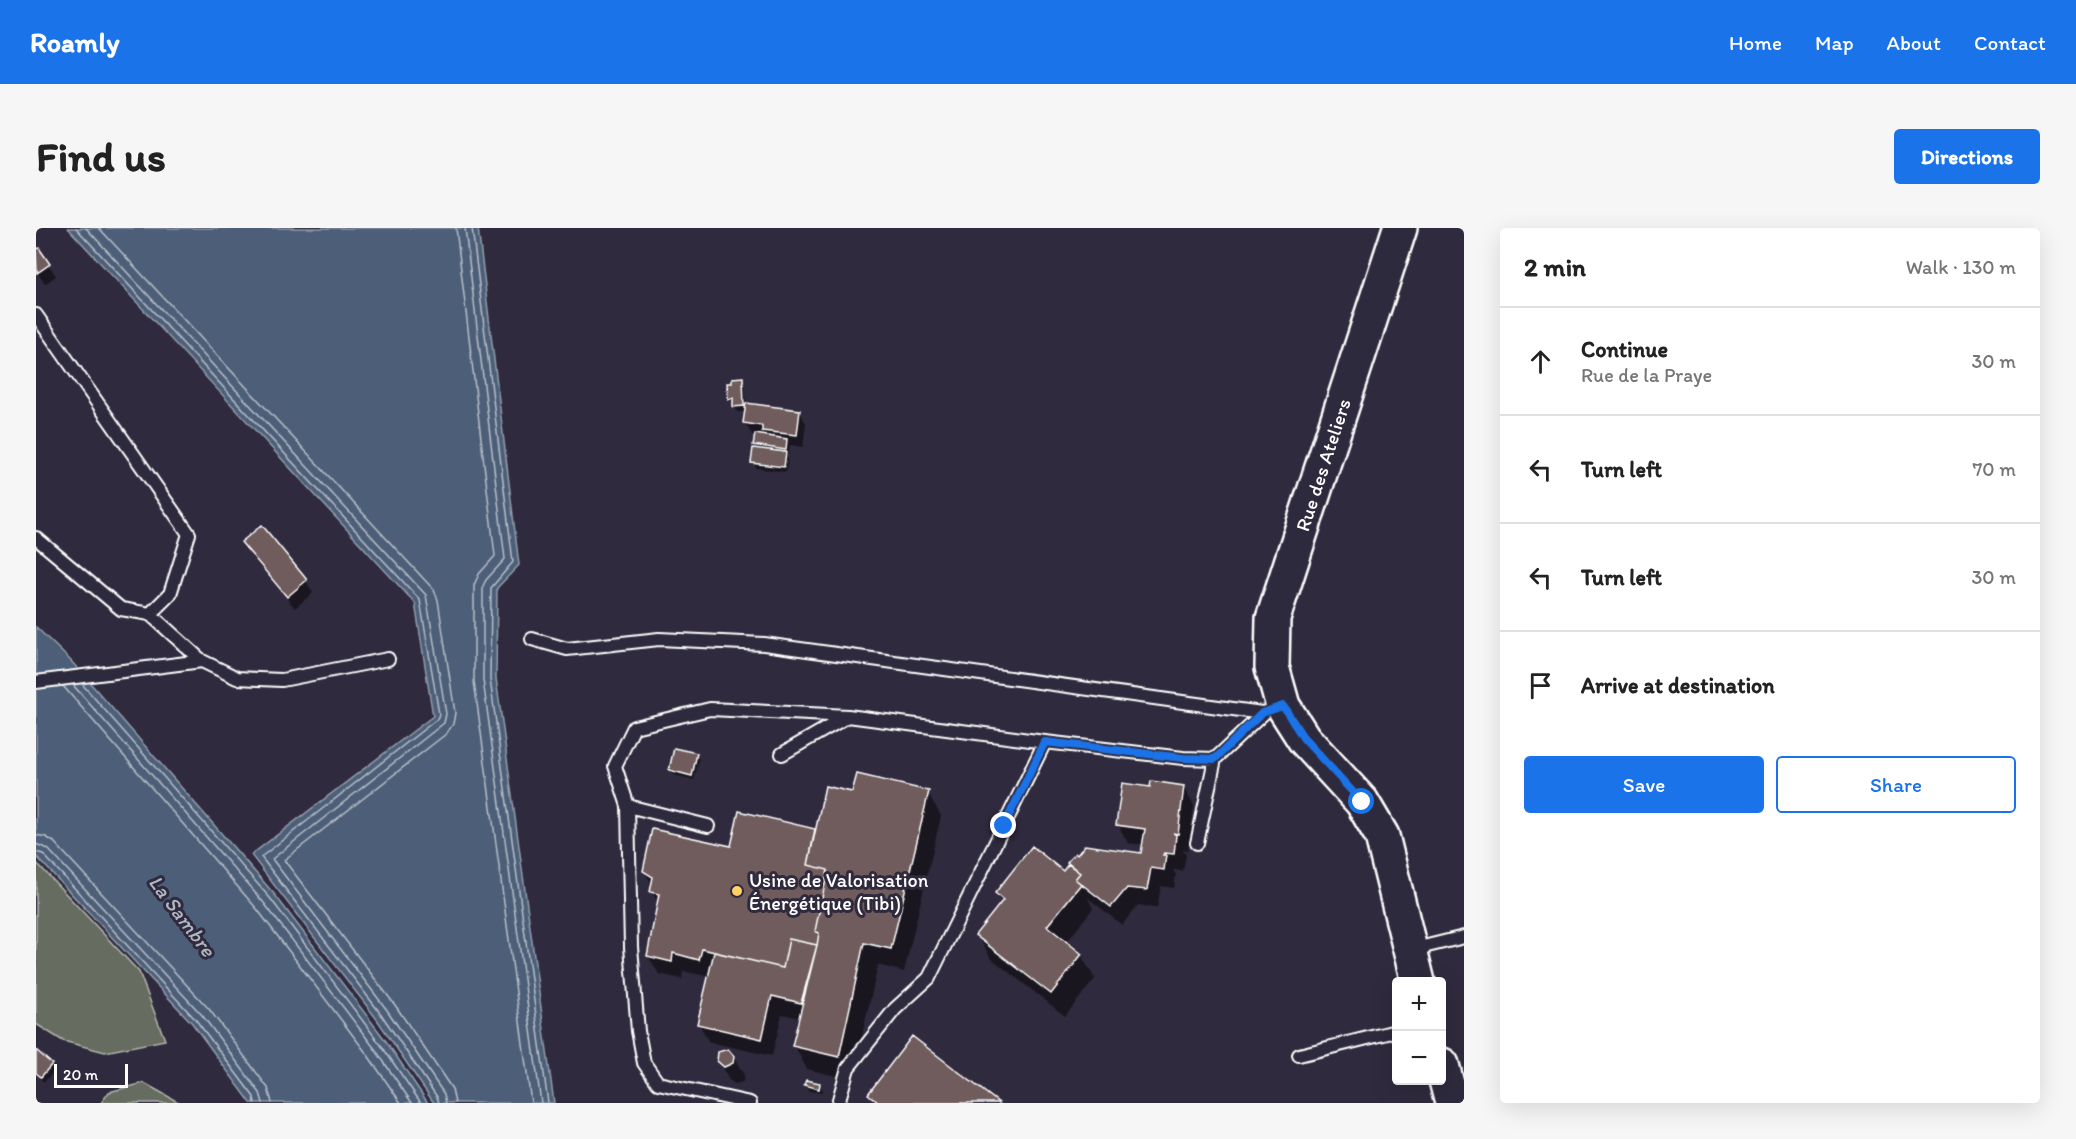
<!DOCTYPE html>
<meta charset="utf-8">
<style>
body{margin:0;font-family:Itim,sans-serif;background:#f6f6f6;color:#222}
.controls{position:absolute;right:18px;bottom:18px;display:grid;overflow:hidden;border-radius:6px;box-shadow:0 6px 24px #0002}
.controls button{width:54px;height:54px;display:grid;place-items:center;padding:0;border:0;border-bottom:2px solid #e0e0e0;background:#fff;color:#222;font:30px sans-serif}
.scale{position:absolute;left:18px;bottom:15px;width:74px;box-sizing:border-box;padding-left:6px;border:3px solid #fff;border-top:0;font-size:16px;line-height:21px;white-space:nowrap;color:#fff;-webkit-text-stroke:4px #2f2a3d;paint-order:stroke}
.stop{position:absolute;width:18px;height:18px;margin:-14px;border:4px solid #1a73e8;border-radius:50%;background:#fff}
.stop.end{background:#1a73e8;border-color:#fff;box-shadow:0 2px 6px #0008}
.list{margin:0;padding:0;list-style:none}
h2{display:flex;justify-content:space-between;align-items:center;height:78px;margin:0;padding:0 24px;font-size:26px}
h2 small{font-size:20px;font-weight:400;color:#767676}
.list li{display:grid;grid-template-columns:39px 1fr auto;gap:18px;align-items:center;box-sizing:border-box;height:108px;padding:0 24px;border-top:2px solid #e0e0e0}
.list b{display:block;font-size:22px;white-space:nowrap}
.list p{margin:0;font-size:20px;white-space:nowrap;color:#767676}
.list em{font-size:20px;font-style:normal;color:#767676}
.actions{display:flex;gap:12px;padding:18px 24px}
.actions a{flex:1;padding:14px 0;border:2px solid #1a73e8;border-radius:6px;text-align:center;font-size:21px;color:#1a73e8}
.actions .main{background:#1a73e8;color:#fff}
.icon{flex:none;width:33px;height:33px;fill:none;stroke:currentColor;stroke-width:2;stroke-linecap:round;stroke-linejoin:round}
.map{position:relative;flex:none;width:1428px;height:875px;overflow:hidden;border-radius:6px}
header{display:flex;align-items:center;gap:36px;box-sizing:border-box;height:84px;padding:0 30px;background:#1a73e8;color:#fff}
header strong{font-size:28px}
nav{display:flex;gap:33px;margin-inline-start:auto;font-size:21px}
.intro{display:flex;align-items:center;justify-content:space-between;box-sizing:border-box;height:144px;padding:0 36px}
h1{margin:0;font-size:42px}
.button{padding:15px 27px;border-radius:6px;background:#1a73e8;color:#fff;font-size:21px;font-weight:700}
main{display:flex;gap:36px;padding:0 36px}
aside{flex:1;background:#fff;border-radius:6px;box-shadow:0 6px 24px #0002}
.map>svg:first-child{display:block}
.green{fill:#666c5f;stroke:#b2b6af;stroke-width:1.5}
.water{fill:#4d5f78;stroke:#949fae;stroke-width:1.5}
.shadow{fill:#0007}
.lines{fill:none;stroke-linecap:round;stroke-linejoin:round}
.shore{stroke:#b8bfc9;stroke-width:1.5}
.building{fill:#6f5b5c;stroke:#fff;stroke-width:1.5}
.lane-casing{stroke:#fff;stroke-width:16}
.secondary-casing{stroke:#fff;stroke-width:38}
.lane{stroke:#2f2a3d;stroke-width:12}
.secondary{stroke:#2f2a3d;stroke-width:33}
.route{stroke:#1a73e8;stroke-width:8}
.poi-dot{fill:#ffd166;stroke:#2f2a3d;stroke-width:2}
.labels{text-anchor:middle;stroke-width:6;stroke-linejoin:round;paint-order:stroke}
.street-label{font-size:20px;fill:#fff;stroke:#2f2a3d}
.poi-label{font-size:20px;fill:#fff;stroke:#2f2a3d;text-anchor:start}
.water-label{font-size:21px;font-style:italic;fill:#afb7c2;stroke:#2f2a3d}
</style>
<header>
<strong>Roamly</strong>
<nav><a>Home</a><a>Map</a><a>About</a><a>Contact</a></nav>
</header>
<div class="intro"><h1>Find us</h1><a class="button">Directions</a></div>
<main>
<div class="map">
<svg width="1428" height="875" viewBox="0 0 1428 875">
<rect width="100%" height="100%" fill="#2f2a3d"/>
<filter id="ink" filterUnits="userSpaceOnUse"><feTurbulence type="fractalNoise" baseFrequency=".0167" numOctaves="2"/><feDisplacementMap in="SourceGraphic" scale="12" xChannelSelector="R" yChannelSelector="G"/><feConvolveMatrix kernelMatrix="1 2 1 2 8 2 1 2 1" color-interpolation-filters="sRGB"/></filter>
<g filter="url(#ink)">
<!-- green -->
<path class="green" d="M0,634L103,744L129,812L69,824L27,813L0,796Z
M108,855L144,875H65L73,864Z"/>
<!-- water -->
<path class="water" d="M32,0H442L483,337L461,360L460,450L518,875H398L340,790L215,627L397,488L379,375Z
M0,399L35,433L239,667L350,813L392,875H215L156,795L0,628Z"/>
<!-- shadow -->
<path class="shadow" d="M3,22L20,48L9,56L0,43V24Z
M706,151L709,157L710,176L763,183L770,195L767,219L754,217L752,227L749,226L752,231L750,244L720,240L717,234L722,223L719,216L720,208L716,207L709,195L711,184H702L694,170Z
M226,299L270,353L277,365L259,380L214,326L207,314Z
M660,526L663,532L658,552L638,547L634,542Z
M1147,559L1158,578L1152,623L1147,622L1150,627L1147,643L1137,642L1140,647L1138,660L1125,658L1121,680L1102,677L1086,697L1051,669L1057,680L1030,715L1045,727L1059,751L1029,788L955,730L941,707L966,675L961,666L1027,645L1034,637L1032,635L1106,627L1108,617L1092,615L1082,597L1115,560Z
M892,565L905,588L868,744L842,737L816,852L771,841L758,817L764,790L746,786L736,828L673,814L663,796L674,749L647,743L646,751L623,746L612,728L623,676L616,664L617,658L608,643L696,620L778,602L780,605L818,566Z
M0,824L15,837L18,843L8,854L0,846Z
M697,828L708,847L707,854L699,856L693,852L682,833Z
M770,857H783L787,862L786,865L773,863Z"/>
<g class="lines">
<!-- shore -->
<path class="shore" d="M40,0L384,372L403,486L401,491L225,629L345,786L401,869L403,875
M50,0L390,367L410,486L408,495L236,631L351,782L408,866L410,875
M63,0L398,362L402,372L419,485L417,496L410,506L248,632L359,777L416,861L419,875
M420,0L459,328L443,346L438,357V453L495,875
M429,0L469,331L450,352L447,358V452L505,875
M436,0L477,334L455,360L454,451L512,875
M46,456L234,670L345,817L385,875
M37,457L228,675L339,821L376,875
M27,458L221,681L331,826L365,875
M0,607L10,609L18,614L173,781L232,860L236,875
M0,616L12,621L166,787L224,865L227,875
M0,624L7,626L160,792L218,869L219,875"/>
</g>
<!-- building -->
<path class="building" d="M3,20L14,36L1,45L0,22Z
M707,149L708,178L697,179V170L692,171L691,155H696V150Z
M710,175L764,182L761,207L726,203V198L707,195Z
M719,206L751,211L750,222L717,217Z
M717,220L750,224L748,239L715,235Z
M226,297L271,352L251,369L205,314Z
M638,520L661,525L656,548L633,542Z
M821,546L893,563L855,721L828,715L803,829L756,818L781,717L783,705L779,703L792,642L772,637L789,558L816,564Z
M1115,553L1148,558L1142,606L1137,605L1140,607L1138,626L1128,625L1127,627H1130L1128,642L1115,640L1111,662L1091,660L1075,679L1039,651L1044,645L1031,634L1039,625L1041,627L1049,617L1105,625L1109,601L1080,597L1086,555L1114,559Z
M703,583L779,601L772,637L792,642L779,703L783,705L781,717L753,711L747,740L666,721L663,732L637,725L636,734L611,728L623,666L614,664L617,649L607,643L616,601L695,618Z
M996,618L1027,643L1032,636L1044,645L1039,651L1045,656L1011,698L1046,726L1015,766L939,707L967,672L959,665Z
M753,711L781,717L765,775L736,768L726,811L661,796L678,724L747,740Z
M876,808L963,875H843L832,866Z
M692,821L698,828L697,835L688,839L681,833L682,824Z
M0,822L16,836L5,849L0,845Z
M770,852L784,855L783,861L768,857Z"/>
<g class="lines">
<!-- lane casing -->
<g class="lane-casing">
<path id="lane" d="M0,87L153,306L134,366L114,386L166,433L201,450L246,452L352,431
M0,310L85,381L114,386
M496,411L531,421L623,411L728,416L1226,485
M0,454L166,433
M746,526L812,488L1009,514L1147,530L1179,531L1229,484
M592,578L672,598
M1161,615L1179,531
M1375,722L1428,709
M1263,827L1360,803
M714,875L622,855L608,835L602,803L595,719L592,578L579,538L598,499L674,481L812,488
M802,875L812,840L859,781L893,750L1009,514"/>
</g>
<!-- secondary casing -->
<g class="secondary-casing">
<path id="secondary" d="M1364,0L1237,390L1236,439L1247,478L1268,511L1326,574L1346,608L1382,754
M1406,837L1416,875"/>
</g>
<!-- lane -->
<use href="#lane" class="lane"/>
<!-- secondary -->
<use href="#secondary" class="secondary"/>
</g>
</g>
<g class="lines" filter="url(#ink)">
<!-- route -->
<path class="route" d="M968,598L1009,514L1147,530L1179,531L1226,485L1247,478L1268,511L1326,574"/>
</g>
<!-- markers -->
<circle class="poi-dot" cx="701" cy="663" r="6"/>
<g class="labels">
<!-- street labels -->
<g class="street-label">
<text transform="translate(1287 237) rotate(-72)" y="7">Rue des Ateliers</text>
</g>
<!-- poi labels -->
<g class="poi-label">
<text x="713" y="659">Usine de Valorisation<tspan x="713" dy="23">Énergétique (Tibi)</tspan></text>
</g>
<!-- water labels -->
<g class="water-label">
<text transform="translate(146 688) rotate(53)" y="7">La Sambre</text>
</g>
</g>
</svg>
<div class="controls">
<button>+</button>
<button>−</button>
</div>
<div class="scale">20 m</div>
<div class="stop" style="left:1326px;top:574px"></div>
<div class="stop end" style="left:968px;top:598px"></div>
</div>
<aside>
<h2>2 min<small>Walk · 130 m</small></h2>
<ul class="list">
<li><svg class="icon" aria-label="ahead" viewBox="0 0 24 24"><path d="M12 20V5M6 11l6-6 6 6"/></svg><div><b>Continue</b><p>Rue de la Praye</p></div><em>30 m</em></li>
<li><svg class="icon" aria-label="left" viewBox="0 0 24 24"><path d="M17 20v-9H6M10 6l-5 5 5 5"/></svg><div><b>Turn left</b></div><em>70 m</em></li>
<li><svg class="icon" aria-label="left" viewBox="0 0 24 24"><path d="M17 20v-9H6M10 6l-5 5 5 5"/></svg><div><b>Turn left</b></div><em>30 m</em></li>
<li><svg class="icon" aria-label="arrive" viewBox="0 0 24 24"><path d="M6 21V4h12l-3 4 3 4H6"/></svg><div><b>Arrive at destination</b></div></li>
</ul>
<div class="actions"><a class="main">Save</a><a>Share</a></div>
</aside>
</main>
